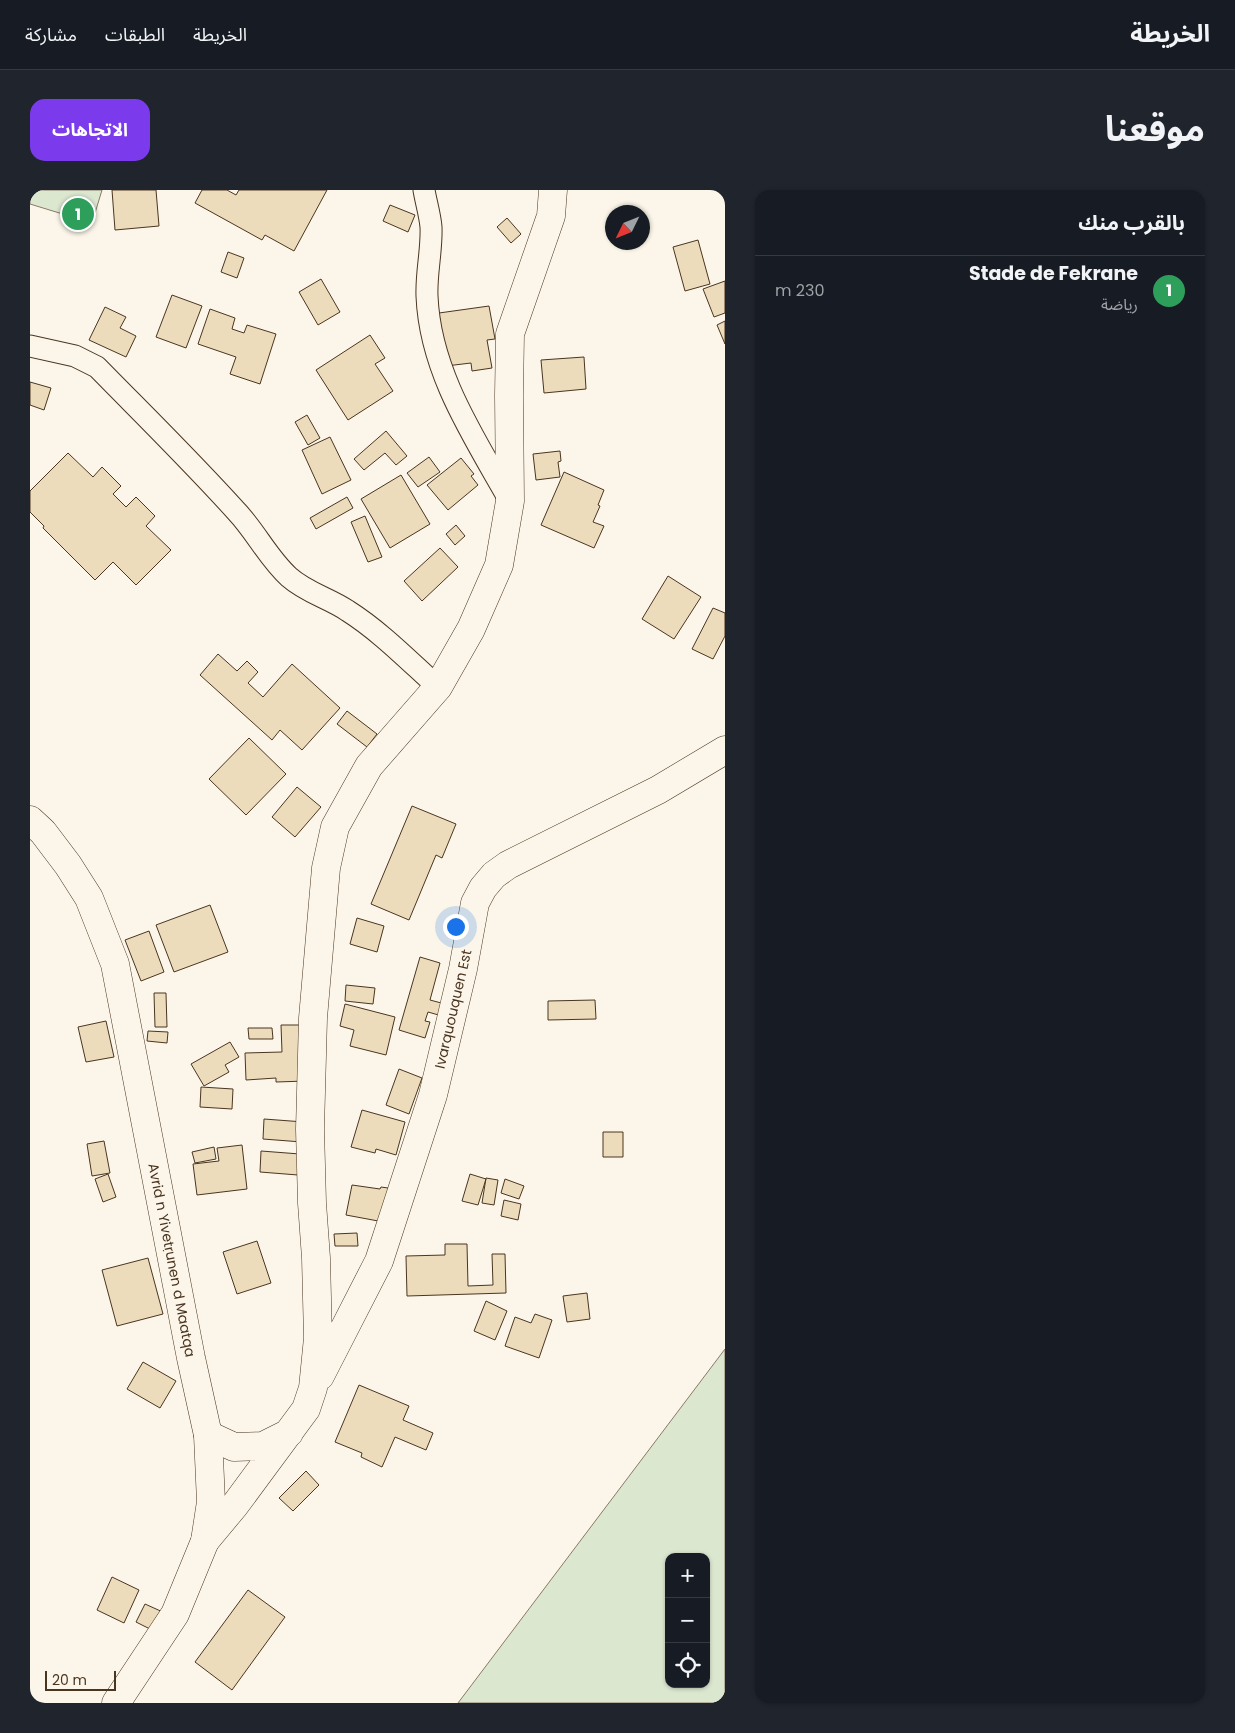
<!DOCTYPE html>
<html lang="ar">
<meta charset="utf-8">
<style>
body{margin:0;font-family:Poppins,"Noto Sans Arabic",sans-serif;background:#20242c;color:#f1f3f6;direction:rtl}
.controls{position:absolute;right:15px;bottom:15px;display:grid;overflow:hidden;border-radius:10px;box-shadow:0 1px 4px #0004}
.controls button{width:45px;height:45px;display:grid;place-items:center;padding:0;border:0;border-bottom:1px solid #363941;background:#171b24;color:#f1f3f6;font:25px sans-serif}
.compass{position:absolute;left:575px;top:15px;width:45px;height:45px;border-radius:50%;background:#171b24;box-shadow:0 1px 4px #0004;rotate:227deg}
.scale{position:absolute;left:15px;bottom:12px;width:71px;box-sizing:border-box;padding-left:5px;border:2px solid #4a3520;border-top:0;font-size:14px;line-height:18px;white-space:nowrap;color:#4a3520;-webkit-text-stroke:4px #fbf6e9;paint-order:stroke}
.you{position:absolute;left:425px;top:736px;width:18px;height:18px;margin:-12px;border:4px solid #fff;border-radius:50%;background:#1a73e8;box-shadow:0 0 0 8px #1a73e833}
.badge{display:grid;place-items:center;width:32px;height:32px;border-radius:50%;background:#7c3aed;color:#fff;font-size:16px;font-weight:700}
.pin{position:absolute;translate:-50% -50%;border:2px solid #fff;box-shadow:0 1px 5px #0006}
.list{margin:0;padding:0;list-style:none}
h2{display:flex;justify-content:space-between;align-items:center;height:65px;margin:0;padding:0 20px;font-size:21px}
h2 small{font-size:16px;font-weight:400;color:#9ea1a6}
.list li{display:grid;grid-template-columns:32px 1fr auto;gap:15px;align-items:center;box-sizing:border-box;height:70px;padding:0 20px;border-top:1px solid #363941}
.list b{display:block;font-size:19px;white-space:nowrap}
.list p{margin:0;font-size:16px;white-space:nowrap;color:#9ea1a6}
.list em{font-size:16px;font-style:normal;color:#9ea1a6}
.icon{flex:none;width:28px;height:28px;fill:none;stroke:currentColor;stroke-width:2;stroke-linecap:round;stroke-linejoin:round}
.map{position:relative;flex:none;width:695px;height:1513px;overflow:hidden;direction:ltr;border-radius:15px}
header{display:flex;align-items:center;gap:30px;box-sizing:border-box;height:70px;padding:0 25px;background:#171b24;border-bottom:1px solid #363941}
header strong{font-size:24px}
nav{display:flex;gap:28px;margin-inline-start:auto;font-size:18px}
.intro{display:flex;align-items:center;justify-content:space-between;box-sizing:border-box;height:120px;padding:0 30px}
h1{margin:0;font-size:35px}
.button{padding:12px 22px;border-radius:15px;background:#7c3aed;color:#fff;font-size:18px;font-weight:700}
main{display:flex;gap:30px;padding:0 30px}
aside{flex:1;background:#171b24;border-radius:15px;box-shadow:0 1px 4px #0004}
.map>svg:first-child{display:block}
.green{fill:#dce7d0;stroke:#887966;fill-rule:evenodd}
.building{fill:#ecdcbc;stroke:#4a3520}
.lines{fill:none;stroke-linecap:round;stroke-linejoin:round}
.street-casing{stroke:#4a3520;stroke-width:23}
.secondary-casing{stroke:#4a3520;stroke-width:29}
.primary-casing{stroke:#4a3520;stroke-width:29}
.street{stroke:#fbf6e9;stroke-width:21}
.secondary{stroke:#fbf6e9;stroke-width:28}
.primary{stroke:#fbf6e9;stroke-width:28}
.labels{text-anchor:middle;stroke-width:4;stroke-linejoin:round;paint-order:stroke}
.street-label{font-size:14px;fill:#4a3520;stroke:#fbf6e9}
</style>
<header>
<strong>الخريطة</strong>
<nav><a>الخريطة</a><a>الطبقات</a><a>مشاركة</a></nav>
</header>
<div class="intro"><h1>موقعنا</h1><a class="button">الاتجاهات</a></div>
<main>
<aside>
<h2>بالقرب منك<small></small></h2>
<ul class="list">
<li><span class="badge" style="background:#2e9e5b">1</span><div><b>Stade de Fekrane</b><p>رياضة</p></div><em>230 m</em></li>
</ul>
</aside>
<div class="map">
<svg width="695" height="1513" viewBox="0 0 695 1513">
<rect width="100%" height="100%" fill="#fbf6e9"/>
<!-- green -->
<path class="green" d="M0,0H72L62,33L0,14Z
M695,1159V1513H428ZM639,1367H676V1494H639Z"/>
<!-- building -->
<path class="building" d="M82,0H126L129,36L85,40Z
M172,0H197L206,5L209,0H297L264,61L235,45L232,50L165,13Z
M360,15L385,25L378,42L353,31Z
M477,28L491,44L481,53L467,37Z
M668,50L680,94L655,101L643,57Z
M198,62L214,68L207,88L191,82Z
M291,89L310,122L288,135L269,102Z
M695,91V123L684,127L673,99Z
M142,105L172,116L156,158L126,147Z
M459,116L465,149L457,150L462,178L442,181L441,173L416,176L409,123Z
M75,117L96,127L90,138L106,146L96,167L59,150Z
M180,119L205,128L202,139L214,143L217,135L246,144L230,194L200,184L206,167L168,154Z
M695,131V154L687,135Z
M340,145L355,168L345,174L363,201L318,230L286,180Z
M554,167L556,199L514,203L511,170Z
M0,192L21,198L14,220L0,215Z
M277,225L290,248L278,255L265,232Z
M356,241L377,266L366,275L355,263L334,280L324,269Z
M300,247L321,290L292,304L272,260Z
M530,261L531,271L528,272L530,287L506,290L503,264Z
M38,263L63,287L72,277L91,296L83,304L96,317L106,307L125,326L116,336L141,360L106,395L83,372L65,390L13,338L14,336L0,322V301Z
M399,267L410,282L388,297L377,283Z
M431,268L444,284L441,286L448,295L418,320L397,295Z
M534,282L574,300L568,315L570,316L563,332L574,336L564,358L511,335Z
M371,285L400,334L360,358L331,309Z
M317,307L323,318L286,339L280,328Z
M335,326L352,367L338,372L321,332Z
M426,335L435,346L425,355L416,344Z
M410,358L428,377L392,411L374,391Z
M638,386L671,407L644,449L612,429Z
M683,418L695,423V446L683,469L662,459Z
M188,464L207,481L217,471L228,482L218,493L233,507L262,474L310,518L272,560L250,540L242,550L170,485Z
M317,521L347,544L337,557L307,534Z
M219,548L256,584L216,625L179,589Z
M267,597L291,617L265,647L242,627Z
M382,616L426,634L412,668L406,665L379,730L341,714Z
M180,715L198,762L144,782L126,735Z
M327,728L354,736L347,762L320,754Z
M119,741L134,782L111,791L95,750Z
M390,767L410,773L400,810L415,814L412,826L398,822L395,831L400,832L395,848L369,840Z
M316,795L345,798L343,814L315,811Z
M124,803H136L137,837H125Z
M565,810L566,829L518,830V811Z
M315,814L365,827L356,865L320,856L324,840L310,836Z
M76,831L84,867L56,872L48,837Z
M251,835H273L276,891L246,892V888L216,890L215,863L252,862Z
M218,838H242L243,849H219Z
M118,841L138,842L137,853L117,851Z
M200,852L209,867L195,875L199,882L174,896L161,874Z
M369,879L392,888L379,924L356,915Z
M171,897L203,899L202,919L170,917Z
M332,920L375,932L366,965L346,959L345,963L321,957Z
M234,929L274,932L272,952L233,949Z
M573,942H593V967H573Z
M74,951L80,983L62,986L57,954Z
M212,955L217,999L167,1005L163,974L189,971L187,958Z
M184,957L186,969L165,973L162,962Z
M231,961L270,964L268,985L230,982Z
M78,984L86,1007L73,1012L65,989Z
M440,984L456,989L448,1015L432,1011Z
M456,988L468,990L464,1015L452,1013Z
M475,989L494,996L489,1009L471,1003Z
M322,995L350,999L351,997L365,999L359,1033L316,1025Z
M474,1010L491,1014L488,1030L471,1026Z
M327,1043L328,1056H305L304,1044Z
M227,1051L241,1093L207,1104L193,1062Z
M415,1054H437L438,1096L463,1095L462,1064H475L476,1103L377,1106L376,1066L415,1065Z
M118,1068L133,1124L87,1136L72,1080Z
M557,1103L560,1129L537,1132L533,1106Z
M456,1111L477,1121L465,1150L444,1141Z
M505,1124L522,1130L509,1168L475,1156L485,1127L501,1133Z
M113,1172L146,1191L130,1218L97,1199Z
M329,1195L379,1216L373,1230L403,1243L396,1260L365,1247L352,1277L331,1267L332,1263L305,1252Z
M276,1281L289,1295L263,1321L249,1308Z
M82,1387L109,1400L94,1433L67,1420Z
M218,1400L255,1427L202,1500L165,1472Z
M115,1414L135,1423L126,1442L106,1432Z"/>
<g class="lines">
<!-- street casing -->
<g class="street-casing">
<path id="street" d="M394,0C396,12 400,25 401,37C402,60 396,83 397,106C400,182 444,247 480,311
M0,156L45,166L67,177C114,225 162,272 207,322C226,342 238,368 259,387C277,403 299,408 318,421C351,442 379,471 408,497"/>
</g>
<!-- secondary casing -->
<g class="secondary-casing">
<path id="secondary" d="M290,1186L349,1071L403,905L433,779L445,713L453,698L464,685L478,675L628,600L695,560
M178,1245L204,1257L233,1256L259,1243
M175,1351L205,1315L276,1219L283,1198L288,1148L286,1068L282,1013L280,939L283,828L296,678L305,637L339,576L408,497L441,439L469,375L480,311L479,205L480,144L521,26L523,0"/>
</g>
<!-- primary casing -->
<g class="primary-casing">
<path id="primary" d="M0,630L13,642L38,675L59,708L85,774L161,1168L178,1245L181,1312L175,1351L145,1424L86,1513"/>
</g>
<!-- street -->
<use href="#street" class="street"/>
<!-- secondary -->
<use href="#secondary" class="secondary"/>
<!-- primary -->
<use href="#primary" class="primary"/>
</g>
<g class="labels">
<!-- street labels -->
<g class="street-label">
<text transform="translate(423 819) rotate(-77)" y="5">Ivarquouquen Est</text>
<text transform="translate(142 1070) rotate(79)" y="5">Avrid n Yivetṛunen d Maatqa</text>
</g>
</g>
</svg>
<div class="controls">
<button>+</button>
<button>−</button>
<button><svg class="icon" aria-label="locate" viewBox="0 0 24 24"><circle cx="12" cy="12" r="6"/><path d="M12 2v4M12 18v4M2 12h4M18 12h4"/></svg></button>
</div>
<svg class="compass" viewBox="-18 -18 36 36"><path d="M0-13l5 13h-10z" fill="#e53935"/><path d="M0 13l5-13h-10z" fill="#9ea1a6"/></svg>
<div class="scale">20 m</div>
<div class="you"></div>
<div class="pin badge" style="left:48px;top:24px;background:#2e9e5b">1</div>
</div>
</main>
